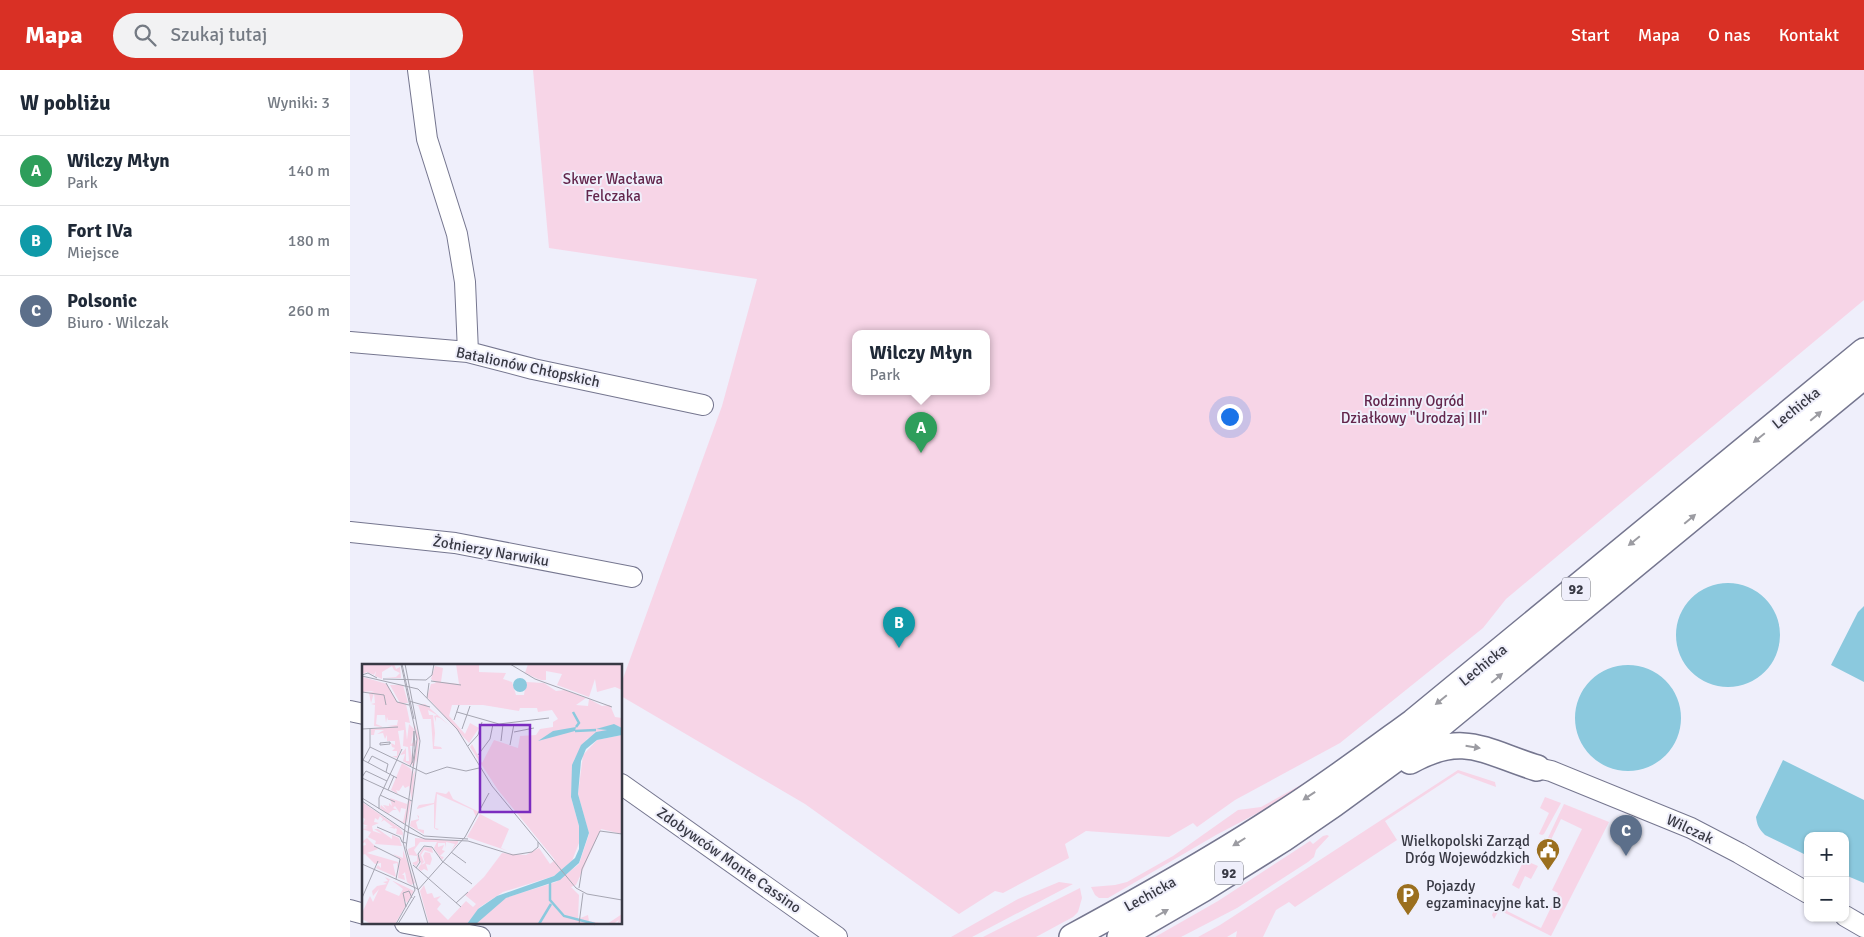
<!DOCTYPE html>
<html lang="pl">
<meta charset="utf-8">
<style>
body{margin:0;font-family:Signika,sans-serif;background:#f2f2f3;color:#1f2937}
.controls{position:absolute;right:15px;bottom:15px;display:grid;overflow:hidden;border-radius:10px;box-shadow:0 1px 4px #0004}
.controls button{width:45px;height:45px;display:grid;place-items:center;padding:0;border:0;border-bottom:1px solid #e0e1e3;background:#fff;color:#1f2937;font:25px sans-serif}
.you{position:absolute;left:879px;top:346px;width:18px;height:18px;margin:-12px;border:4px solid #fff;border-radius:50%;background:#1a73e8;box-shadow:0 0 0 8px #1a73e833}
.badge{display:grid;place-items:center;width:32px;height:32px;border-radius:50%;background:#d93025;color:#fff;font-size:16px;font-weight:700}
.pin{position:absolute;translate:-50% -41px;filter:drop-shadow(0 1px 2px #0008)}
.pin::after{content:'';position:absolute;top:26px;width:18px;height:15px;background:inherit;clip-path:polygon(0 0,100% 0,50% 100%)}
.popup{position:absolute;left:502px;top:260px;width:138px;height:65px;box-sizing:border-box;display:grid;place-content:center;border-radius:10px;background:#fff;filter:drop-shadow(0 1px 4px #0005);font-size:16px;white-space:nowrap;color:#747a83}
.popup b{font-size:19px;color:#1f2937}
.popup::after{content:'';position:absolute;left:50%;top:100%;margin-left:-10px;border:10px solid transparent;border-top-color:#fff}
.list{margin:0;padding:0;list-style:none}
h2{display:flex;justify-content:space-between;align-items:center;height:65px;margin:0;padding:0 20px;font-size:21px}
h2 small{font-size:16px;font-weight:400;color:#747a83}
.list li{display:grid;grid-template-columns:32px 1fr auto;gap:15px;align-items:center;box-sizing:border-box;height:70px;padding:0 20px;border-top:1px solid #e0e1e3}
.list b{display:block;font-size:19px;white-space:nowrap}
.list p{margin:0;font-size:16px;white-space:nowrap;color:#747a83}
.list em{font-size:16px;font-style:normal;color:#747a83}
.icon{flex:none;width:28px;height:28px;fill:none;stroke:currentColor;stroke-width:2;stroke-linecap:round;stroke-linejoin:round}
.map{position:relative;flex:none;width:1514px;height:867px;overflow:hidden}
header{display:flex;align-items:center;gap:30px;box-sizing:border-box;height:70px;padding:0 25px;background:#d93025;color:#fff}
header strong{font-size:24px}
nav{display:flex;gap:28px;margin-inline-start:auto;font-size:18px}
.search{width:350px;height:45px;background:#f2f2f3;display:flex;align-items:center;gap:12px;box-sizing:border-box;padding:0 18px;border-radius:28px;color:#747a83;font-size:19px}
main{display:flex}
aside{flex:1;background:#fff}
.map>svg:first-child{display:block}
.green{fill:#f7d5e7;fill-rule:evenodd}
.water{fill:#8bc9de}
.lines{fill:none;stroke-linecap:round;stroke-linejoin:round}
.minor-casing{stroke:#75768f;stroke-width:22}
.major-casing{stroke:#75768f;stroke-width:28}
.minor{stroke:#fff;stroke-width:20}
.major{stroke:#fff;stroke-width:25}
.oneway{fill:#9c9ca2}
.labels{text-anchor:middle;stroke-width:4;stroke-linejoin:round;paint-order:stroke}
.shield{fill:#efeffb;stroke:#6f707b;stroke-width:1}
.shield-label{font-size:14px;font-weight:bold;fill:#383944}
.park-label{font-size:15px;fill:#63264c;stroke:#efeffb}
.street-label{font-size:15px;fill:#383944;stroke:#efeffb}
.poi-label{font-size:15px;fill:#383944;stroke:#efeffb;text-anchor:end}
.inset-river{fill:none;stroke:#8bc9de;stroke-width:2.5}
.inset-road{fill:none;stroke:#a6a6b2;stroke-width:1}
.view{fill:#7b2cbf;fill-opacity:0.15;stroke:#7b2cbf;stroke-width:2.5}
.inset-edge{fill:none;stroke:#383944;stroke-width:2.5}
</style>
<header>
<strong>Mapa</strong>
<div class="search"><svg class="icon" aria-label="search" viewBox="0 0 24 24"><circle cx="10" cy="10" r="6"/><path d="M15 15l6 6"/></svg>Szukaj tutaj</div>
<nav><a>Start</a><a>Mapa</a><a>O nas</a><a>Kontakt</a></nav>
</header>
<main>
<aside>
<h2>W pobliżu<small>Wyniki: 3</small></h2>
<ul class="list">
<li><span class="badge" style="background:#2e9e5b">A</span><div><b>Wilczy Młyn</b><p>Park</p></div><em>140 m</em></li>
<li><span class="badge" style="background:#0f9aa8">B</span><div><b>Fort IVa</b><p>Miejsce</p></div><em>180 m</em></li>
<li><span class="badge" style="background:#5c6f8a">C</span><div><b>Polsonic</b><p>Biuro · Wilczak</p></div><em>260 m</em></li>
</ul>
</aside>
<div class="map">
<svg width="1514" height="867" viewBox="0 0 1514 867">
<rect width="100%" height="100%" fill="#efeffb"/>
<!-- green -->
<path class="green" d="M183,0H1514V230L1156,529L1133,558L990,673L885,730L847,757L843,753L819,767L736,761L715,774L719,788L653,823L645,821L609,844L455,734L271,626V614L372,336L407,209L199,178ZM506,264H636V322H506Z
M992,692L938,727L866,765L758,828H749L745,825L741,817L765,815L777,812L823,786L888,740L911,737Z
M1108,700L1145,712L1146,717L1108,703L1035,751L1047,770L945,837L939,832L926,840L913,867H886L887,861L877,867H848L870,855Z
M1195,727L1211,733L1194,764L1192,765L1189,764L1199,743L1190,738Z
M1214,734L1259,752L1201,866L1149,840L1144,849L1142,845L1149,830L1156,827L1162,831L1157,841L1191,858L1208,823L1202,820L1232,759L1211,749L1198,776L1195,774Z
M977,765L979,766L966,780L964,787L958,792L887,838L831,867H805L868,831L960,771L963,774L973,766Z
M1174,790L1188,796L1181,809L1175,806L1169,819L1162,815Z
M709,812L723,814L622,867H601L668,829Z
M730,818L732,828L728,842L723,847L686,867H633Z"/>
<!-- water -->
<path class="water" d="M1326 565a52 52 0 1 1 104 0a52 52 0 1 1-104 0Z
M1514,536V612L1481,595L1508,542Z
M1225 648a53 53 0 1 1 106 0a53 53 0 1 1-106 0Z
M1433,690L1514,730V813L1495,805V766H1458V786L1415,765C1409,759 1407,755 1406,747Z"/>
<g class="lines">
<!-- minor casing -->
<g class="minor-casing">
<path id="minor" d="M68,0L77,69L107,164L115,212L118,282
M0,272L118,282L183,299L353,335
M0,462L105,473L282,507
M0,641L14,644
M1187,698L1201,701L1341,758L1389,783L1458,823
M271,714L487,867
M0,840L14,844
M1495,846L1514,857
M55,853L130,867"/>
</g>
<!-- major casing -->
<g class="major-casing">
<path id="major" d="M1060,691C1114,661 1135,682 1187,698
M722,867C792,829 862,790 929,746C975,717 1019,684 1063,652L1514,281
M770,867L853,819L933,769L984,734L1077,666L1514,306"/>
</g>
<!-- minor -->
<use href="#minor" class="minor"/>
<!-- major -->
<use href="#major" class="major"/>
</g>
<!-- one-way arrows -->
<defs><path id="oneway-solid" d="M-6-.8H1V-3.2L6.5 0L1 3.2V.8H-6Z" transform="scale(1.25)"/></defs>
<g class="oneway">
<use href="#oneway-solid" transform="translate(1466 346) rotate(-40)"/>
<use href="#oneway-solid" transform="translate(1409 368) rotate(141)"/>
<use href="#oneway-solid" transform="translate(1340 449) rotate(-40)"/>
<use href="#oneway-solid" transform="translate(1284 471) rotate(141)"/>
<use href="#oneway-solid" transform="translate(1147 608) rotate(-40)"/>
<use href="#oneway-solid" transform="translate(1091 630) rotate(141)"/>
<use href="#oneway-solid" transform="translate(1123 677) rotate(9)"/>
<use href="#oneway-solid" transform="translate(959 726) rotate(146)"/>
<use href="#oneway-solid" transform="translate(889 772) rotate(148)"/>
<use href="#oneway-solid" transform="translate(812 843) rotate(-30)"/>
</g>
<!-- icons -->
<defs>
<g id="civic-pin" transform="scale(1.25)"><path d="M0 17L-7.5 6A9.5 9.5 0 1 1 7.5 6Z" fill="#9b6f1e" stroke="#efeffb"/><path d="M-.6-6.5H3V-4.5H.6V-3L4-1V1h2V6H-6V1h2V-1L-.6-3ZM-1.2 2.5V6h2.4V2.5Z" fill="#fff"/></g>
<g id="parking-pin" transform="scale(1.25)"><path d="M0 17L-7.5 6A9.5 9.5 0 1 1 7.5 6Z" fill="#9b6f1e" stroke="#efeffb"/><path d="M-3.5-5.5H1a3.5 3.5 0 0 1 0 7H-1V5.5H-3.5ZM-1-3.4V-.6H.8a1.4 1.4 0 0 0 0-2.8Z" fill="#fff"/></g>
</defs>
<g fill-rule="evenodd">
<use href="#civic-pin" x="1198" y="780"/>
<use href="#parking-pin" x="1058" y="825"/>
</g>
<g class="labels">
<!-- shield labels -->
<g class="shield">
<rect x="1212" y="507.5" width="28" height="23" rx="4"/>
<rect x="865" y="791.5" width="28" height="23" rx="4"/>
</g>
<g class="shield-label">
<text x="1226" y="524">92</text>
<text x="879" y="808">92</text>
</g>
<!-- park labels -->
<g class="park-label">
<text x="263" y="114">Skwer Wacława<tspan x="263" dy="17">Felczaka</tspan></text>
<text x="1064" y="336">Rodzinny Ogród<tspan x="1064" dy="17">Działkowy "Urodzaj III"</tspan></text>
</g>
<!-- street labels -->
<g class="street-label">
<text transform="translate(178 297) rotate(12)" y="5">Batalionów Chłopskich</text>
<text transform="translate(1446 338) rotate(-39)" y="5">Lechicka</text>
<text transform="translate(141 481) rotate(10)" y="5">Żołnierzy Narwiku</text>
<text transform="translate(1133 595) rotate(-39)" y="5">Lechicka</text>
<text transform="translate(1340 759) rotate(25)" y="5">Wilczak</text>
<text transform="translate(379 790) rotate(35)" y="5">Zdobywców Monte Cassino</text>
<text transform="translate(800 824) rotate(-29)" y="5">Lechicka</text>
</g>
<!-- poi labels -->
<g class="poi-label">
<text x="1180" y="776">Wielkopolski Zarząd<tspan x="1180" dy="17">Dróg Wojewódzkich</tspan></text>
<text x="1076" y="821" text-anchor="start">Pojazdy<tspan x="1076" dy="17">egzaminacyjne kat. B</tspan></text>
</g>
</g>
<!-- overview -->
<g transform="translate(12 594)">
<rect width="260" height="260" fill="#efeffb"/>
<path d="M0,0H32L34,5L38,3L39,14H23L34,13L38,9L32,6L30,2L20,8V15L13,12L14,7L12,11L5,8L0,10ZM94,0H117V8L144,9L141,15L150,18L154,31H162L164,18L182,19L194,27L203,26L224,34L214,41L226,42L227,35L240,42L248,41L253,53L260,54V64L252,61L239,64L245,66L225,75L212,96L209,133L217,162V179L210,197L192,212L141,228L118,243L105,260H67L58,227L62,221L65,230L70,229L72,234L79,232L75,236L79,240L75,245L86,256L104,237L111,243L114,240L103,231L122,213L140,189L164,191L177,184L188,200L193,196L136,126L108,83L110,80L120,99L132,76L156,84L158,72L174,71L178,65L191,63V58L196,55L190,46L176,48L175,44H158L157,47L121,41H90L87,52L103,70L108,59L117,64L107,79L65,33L69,20L74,19L69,15L73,2L81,4L79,18L97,20ZM166,0H260V26L253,23L235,28L233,15L227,33L195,21L200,10L184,7V16H180L193,20L176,15L163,9ZM1,13L25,20L35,38L44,40L48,59L43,58L45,76L47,60L52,65L49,80L54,76L53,82H48L51,100L55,77L52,58L57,73L54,102V95L52,102H50V98L48,101L41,97L43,90L38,91L44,84V97H47L46,83L41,82L42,66L36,67L39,85L35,94L30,92H35V87H30L33,84L30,83L29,79L33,81V77H25V71L23,75L21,69L15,70L22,66H13L12,71H9V65L33,63L25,62L35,61L36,56H26L25,53L24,59L23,51H15L14,60L21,63L12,62L13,41L9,40L13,39L12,29L9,39L7,29L12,27L0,28ZM28,21H41L46,39H38ZM63,40L87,61L78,54L74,53V58L72,52L75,51L66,46L67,51H71L73,69L72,82L79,83L80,85H71L69,55H61L56,41L52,42ZM260,71V170L239,165L214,221L209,223L217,231L216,255L226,251L227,257L245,260L260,250V257L255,260L257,256L251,260H113L143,234L194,218L217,200L227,170L216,130L221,91L235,76ZM40,99L49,105V108L50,106V113L53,106L50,136L47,122L43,124L41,121L37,127L34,126L36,130L29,126ZM87,127L91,135L117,148L114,153L111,146L75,130L73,164L77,165L75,166L72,164V140L55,145V151L57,152V156L54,158L56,165L62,166V170L48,162L49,157L57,155L55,151V144L57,141L72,139L74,128L84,130ZM28,134L45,140L44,152L46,136L49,137L45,160V152L44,159H41L33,154L27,150L41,158L44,145L39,144L38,149L33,142L31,144L35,146L34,149L35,146H31L26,150L18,144L19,141L25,146L21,141L27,142V139L30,142ZM0,138L39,165L41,169L40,175V171L34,170L35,165L33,164V165L27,163H31L22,156L19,158L21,155L18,152L16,156L13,154L12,158L17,159L10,162L11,167L20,170L12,165H16L30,175V171L37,174L40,182L13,180L14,177L6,173L9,168L0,165L6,164L1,163L6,162L1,160L3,155L0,153ZM118,150L147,165L139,184L146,187L105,173ZM0,173L1,177L5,174L16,185L5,189L36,198L35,209V199L31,200L34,213L14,204L16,201L19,204V199L13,200L3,190L0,191V182L4,181L3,178L0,180ZM53,174L96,177V179L89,187L93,180L84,178V184L83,179H76V183L82,181L80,186L83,187L78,192L82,193L80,196L72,184L75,178H58L52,186L58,196L54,202L50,199L55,197V192L47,191L46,185L53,182ZM62,183L70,184L71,189L62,186L59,191L62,198L59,201L63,199L61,192L63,188L68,189L70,195L68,201L64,200L66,207L62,205L59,207L56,204L59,200L57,191ZM41,186L53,219L49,221L45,218L43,208L40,211H42L43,216L36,214L38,195L31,190L41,194ZM23,213L52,227L45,239L41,234L44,241L33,260H9L0,255V249L8,232L11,238L17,225L11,232L10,227L15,222L25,220L21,218L26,217ZM28,215L41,225L37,232L23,226Z" fill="#f7d5e7" fill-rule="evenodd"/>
<path d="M151 21a7 7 0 1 1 14 0a7 7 0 1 1-14 0ZM252,60L260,64V71L235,76L224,85L219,97L216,130L227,169L217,199L198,216L144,234L114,260H105L116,245L135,232L192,212L213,194L217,185V162L209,133L210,101L219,81L234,68L245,66L234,65ZM214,63L213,67L176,77L191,67Z" fill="#8bc9de"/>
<path class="inset-river" d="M211,48L217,59L214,63M213,67L234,66M188,217V236L202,252L233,260M177,260L189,240"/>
<path class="inset-road" d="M40,0L52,55M43,0L58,77L44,184L66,260M148,0L173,15L250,43M0,11L6,9L15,14M0,12L56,25L95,65L130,122L214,224L225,230L260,236M21,15L64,16L70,11L72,0M69,17L99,21M24,19L35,38L47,41M0,28L22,31L24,41M65,34L67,19M47,37L68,43M95,48L137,60L187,54M92,56L97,41M0,65L36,63M100,65L108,42M152,68L172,64M139,77L141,60M28,78V80L18,81V79ZM148,81L152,60M106,82L116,71L120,58M8,83L64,110L85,103L104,107L117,104M116,91L128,75L131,60M1,96L35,114M0,98L8,83V64M6,99L10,92L26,100L24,108M48,102L51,97L53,84L52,67L50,99M0,113L4,107L25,117M0,114L50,137M26,126L32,112M18,131L33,138M0,134L62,172L106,175M0,137L45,168L63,175L106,177L151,191L170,188L176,183V178M17,145V134L40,85M15,163L38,173L40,178L44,179M12,182L38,195L34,215M89,188L104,199M80,197L110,220M0,200L56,225M51,201L99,243M54,204L58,198L56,190L62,182L70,183L80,197M217,224L220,205L238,167L260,170M56,226L103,173L127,129M0,234L16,197M94,239L106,228M44,243L41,229L47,227L50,234M34,260L53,226L41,178L55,75L39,0M36,260L53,232M217,260L221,229"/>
<path class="view" d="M118,61H168V148H118Z"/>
<rect width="260" height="260" class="inset-edge"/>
</g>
</svg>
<div class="controls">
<button>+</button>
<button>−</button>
</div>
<div class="you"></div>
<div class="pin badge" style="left:571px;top:383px;background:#2e9e5b">A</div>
<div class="popup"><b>Wilczy Młyn</b>Park</div>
<div class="pin badge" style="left:549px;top:578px;background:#0f9aa8">B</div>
<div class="pin badge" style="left:1276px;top:786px;background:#5c6f8a">C</div>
</div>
</main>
